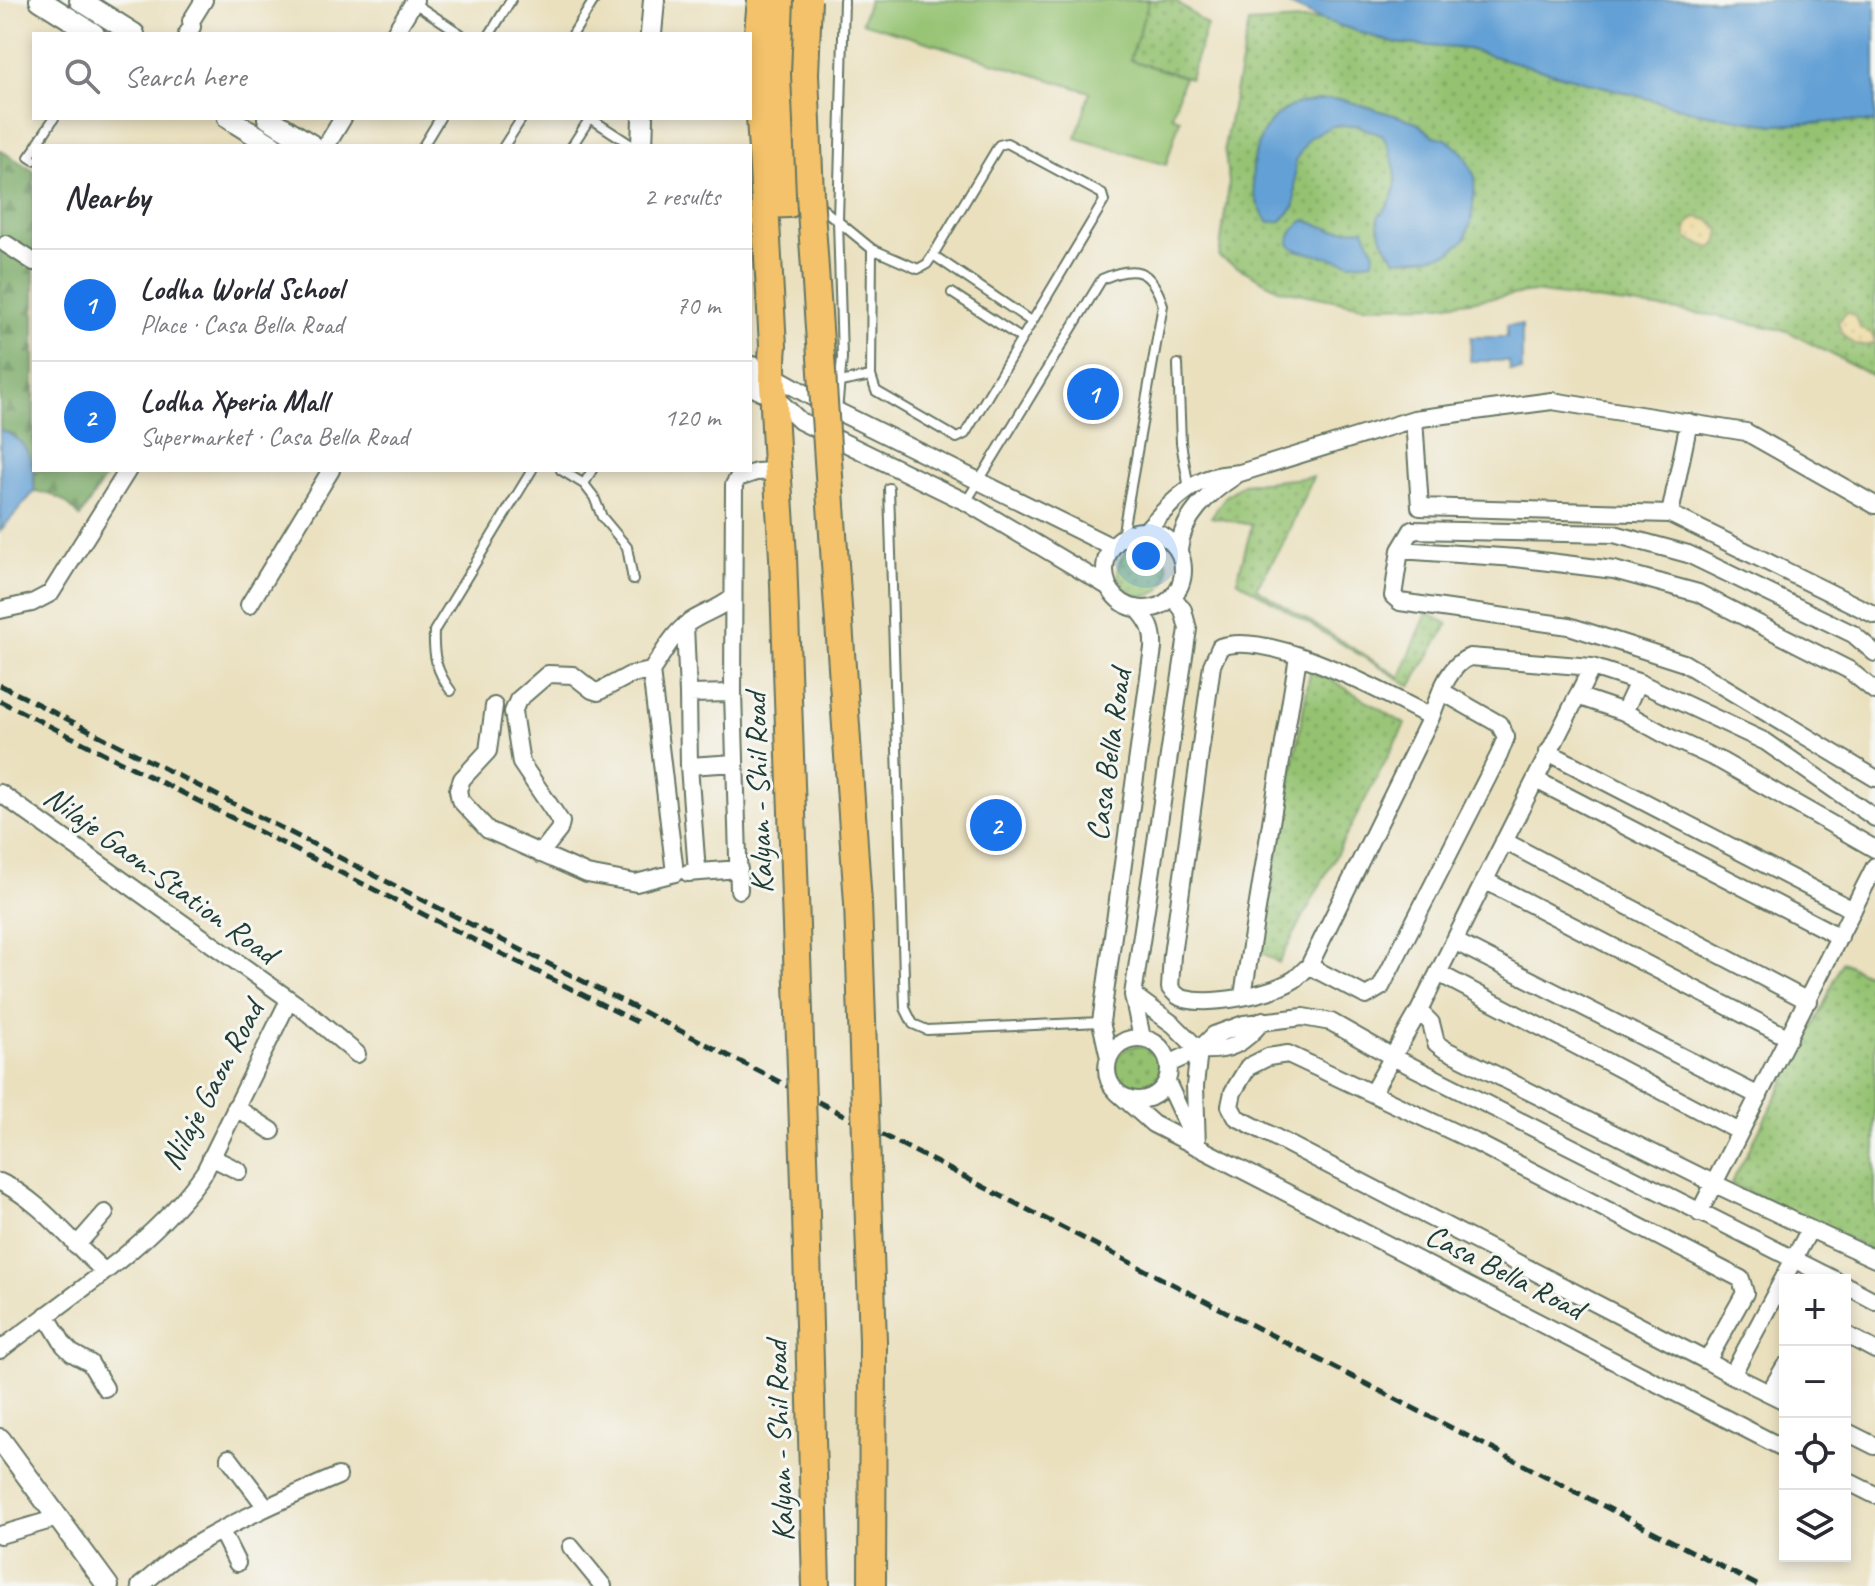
<!DOCTYPE html>
<meta charset="utf-8">
<style>
body{margin:0;font-family:Caveat,sans-serif;background:#f7f7f7;color:#2b2b33}
.controls{position:absolute;right:24px;bottom:24px;display:grid;overflow:hidden;border-radius:0px;box-shadow:0 4px 12px #0003}
.controls button{width:72px;height:72px;display:grid;place-items:center;padding:0;border:0;border-bottom:2px solid #e1e1e2;background:#fff;color:#2b2b33;font:40px sans-serif}
.you{position:absolute;left:1146px;top:556px;width:28px;height:28px;margin:-20px;border:6px solid #fff;border-radius:50%;background:#1a73e8;box-shadow:0 0 0 12px #1a73e833}
.badge{display:grid;place-items:center;width:52px;height:52px;border-radius:50%;background:#1a73e8;color:#fff;font-size:26px;font-weight:700}
.pin{position:absolute;translate:-50% -50%;border:4px solid #fff;box-shadow:0 2px 8px #0006}
.list{margin:0;padding:0;list-style:none}
h2{display:flex;justify-content:space-between;align-items:center;height:104px;margin:0;padding:0 32px;font-size:34px}
h2 small{font-size:26px;font-weight:400;color:#7c7c81}
.list li{display:grid;grid-template-columns:52px 1fr auto;gap:24px;align-items:center;box-sizing:border-box;height:112px;padding:0 32px;border-top:2px solid #e1e1e2}
.list b{display:block;font-size:30px;white-space:nowrap}
.list p{margin:0;font-size:26px;white-space:nowrap;color:#7c7c81}
.list em{font-size:26px;font-style:normal;color:#7c7c81}
.icon{flex:none;width:44px;height:44px;fill:none;stroke:currentColor;stroke-width:2;stroke-linecap:round;stroke-linejoin:round}
.map{position:relative;flex:none;width:1875px;height:1586px;overflow:hidden}
.search{position:absolute;background:#fff;box-shadow:0 4px 12px #0003;left:32px;top:32px;width:720px;height:88px;display:flex;align-items:center;gap:20px;box-sizing:border-box;padding:0 28px;border-radius:0px;color:#7c7c81;font-size:30px}
.panel{position:absolute;background:#fff;box-shadow:0 4px 12px #0003;left:32px;top:144px;width:720px;height:328px;border-radius:0px}
.map>svg:first-child{display:block}
.green{fill:url(#green-dots);stroke:#5a8052;stroke-width:2}
.forest{fill:url(#forest-firs);stroke:#4b724c;stroke-width:2}
.sand{fill:url(#sand-dots);stroke:#868c69;stroke-width:2}
.pitch{fill:#94c271;stroke:#5a8052;stroke-width:2}
.water{fill:#64a0d5;stroke:#426e84;stroke-width:2}
.lines{fill:none;stroke-linecap:round;stroke-linejoin:round}
.service-casing{stroke:#667664;stroke-width:12}
.minor-casing{stroke:#667664;stroke-width:20}
.tertiary-casing{stroke:#667664;stroke-width:24}
.primary-casing{stroke:#667664;stroke-width:30}
.service{stroke:#fff;stroke-width:8}
.minor{stroke:#fff;stroke-width:16}
.tertiary{stroke:#fff;stroke-width:20}
.primary{stroke:#f4c26a;stroke-width:26}
.rail{stroke:#1f3d34;stroke-width:5;stroke-dasharray:12 6;stroke-linecap:butt}
.primary-bridge-casing{stroke:#667664;stroke-width:30;stroke-linecap:butt}
.primary-bridge{stroke:#f4c26a;stroke-width:26}
.labels{text-anchor:middle;stroke-width:6;stroke-linejoin:round;paint-order:stroke}
.street-label{font-size:32px;fill:#1f3d34;stroke:#f6f6f2}
</style>
<div class="map">
<svg width="1875" height="1586" viewBox="0 0 1875 1586">
<defs>
<pattern id="green-dots" width="8" height="8" patternUnits="userSpaceOnUse" patternTransform="scale(2)"><rect width="8" height="8" fill="#94c271"/><path d="M2 2h.1M6 6h.1" fill="none" stroke="#789f5e" stroke-width="1.8" stroke-linecap="round"/></pattern>
<pattern id="forest-firs" width="22" height="20" patternUnits="userSpaceOnUse" patternTransform="scale(2)"><rect width="22" height="20" fill="#77a863"/><path d="M5 1l3.5 6h-7zM16 11l3.5 6h-7z" fill="#618a52"/></pattern>
<pattern id="sand-dots" width="8" height="8" patternUnits="userSpaceOnUse" patternTransform="scale(2)"><rect width="8" height="8" fill="#eeda9e"/><path d="M2 2h.1M6 6h.1" fill="none" stroke="#ccbc89" stroke-width="1.8" stroke-linecap="round"/></pattern>
</defs>
<rect width="100%" height="100%" fill="#f6f6f2"/>
<filter id="ink" filterUnits="userSpaceOnUse"><feTurbulence type="fractalNoise" baseFrequency=".0125" numOctaves="2"/><feDisplacementMap in="SourceGraphic" scale="16" xChannelSelector="R" yChannelSelector="G"/><feConvolveMatrix kernelMatrix="1 2 1 2 8 2 1 2 1" color-interpolation-filters="sRGB"/></filter>
<filter id="wash" filterUnits="userSpaceOnUse"><feTurbulence type="fractalNoise" baseFrequency=".006" numOctaves="4" result="noise"/><feDisplacementMap in="SourceGraphic" scale="32" xChannelSelector="R" yChannelSelector="G"/><feGaussianBlur stdDeviation="1.8" result="paint"/><feColorMatrix in="noise" values="0 0 0 0 0 0 0 0 0 0 0 0 0 0 0 0 0 1.4 0 .05"/><feComposite in="paint" operator="in"/></filter>
<g filter="url(#wash)">
<rect width="100%" height="100%" fill="#eae0be"/>
<!-- green -->
<path class="green" d="M1149,0H1175L1207,25L1190,78L1130,60Z
M1320,19L1393,43L1467,49L1696,112L1774,125L1848,121L1875,123V377L1787,331L1710,315L1533,292L1441,305L1363,306L1278,289L1219,257L1229,182L1224,147L1249,23Z
M1313,477L1282,546L1256,588L1400,677L1427,613L1448,624L1411,686L1237,580L1252,525L1211,517L1225,497L1243,484Z
M1118 571a25 25 0 1 1 50 0a25 25 0 1 1-50 0Z
M1310,672L1330,679L1405,724L1279,963L1260,951Z
M1842,962L1875,978V1252L1731,1184L1821,1011Z
M1114 1069a23 23 0 1 1 46 0a23 23 0 1 1-46 0Z"/>
<!-- forest -->
<path class="forest" d="M0,150L34,171V464L15,435L0,430Z
M35,470H110L80,517C66,501 56,493 34,492Z"/>
<!-- sand -->
<path class="sand" d="M1696,217L1709,220L1720,230L1717,244L1711,248L1687,239C1684,230 1688,222 1696,217Z
M1847,312L1854,315L1860,328L1872,334L1875,342C1858,352 1842,339 1838,322Z"/>
<!-- pitch -->
<path class="pitch" d="M869,0H1149L1130,60L1184,77L1172,116L1180,119L1166,165L1076,138L1090,92L862,22Z"/>
<!-- water -->
<path class="water" d="M1279,0H1875V123L1848,121L1774,125L1696,112L1467,49L1393,43L1320,19Z
M1340,99L1414,121L1434,136L1446,139L1463,153L1475,177L1472,220L1465,239L1449,253L1424,258L1396,259C1384,245 1379,235 1378,217C1405,190 1397,166 1383,136L1357,125L1332,126L1309,138L1295,161V206L1281,221L1269,222C1240,192 1251,124 1290,107C1306,100 1323,100 1340,99Z
M1305,220L1333,230L1364,229L1374,251L1373,261L1352,263L1296,250L1289,244C1289,232 1295,227 1305,220Z
M1507,325H1522V371H1510L1509,361H1470L1471,337H1507Z
M0,430C30,440 35,464 34,492L0,531Z"/>
</g>
<g filter="url(#ink)">
<g class="lines">
<!-- service casing -->
<g class="service-casing">
<path id="service" d="M414,3L461,34
M490,34L511,0
M573,34L594,0
M36,146L54,118
M423,146L440,118
M504,146L522,118
M572,146L590,118L633,146
M34,150L29,157L34,160
M817,204L872,249L918,269L927,264L933,255L999,145L1007,143L1102,194L1104,201L965,434L957,438L876,391L871,376L872,249
M933,255L1032,322
M952,293L1022,339
M1178,364L1181,443L1189,489
M840,382L871,376
M837,411L842,358L838,220L844,0
M561,470L584,484L594,497L602,517L627,547L633,580
M584,484L592,470
M889,488L905,1008L913,1024L927,1030L1101,1022
M966,502L1102,279C1136,264 1151,269 1163,305L1122,537
M451,691C436,671 433,655 434,631L532,470"/>
</g>
<!-- minor casing -->
<g class="minor-casing">
<path id="minor" d="M187,34L192,27L191,21L204,0
M394,34L415,0
M326,146L343,118
M6,244L34,262
M769,373L837,411L1112,547
M774,396L800,421L966,502L1107,586
M1414,419L1420,507L1670,514L1875,615
M1670,514L1689,422
M1146,530C1164,511 1187,484 1213,477C1222,474 1231,474 1240,473L1414,419L1552,401L1746,432L1875,505
M1105 570a39 39 0 1 1 78 0a39 39 0 1 1-78 0Z
M1179,550C1182,516 1209,493 1235,476
M1400,550L1516,558L1614,570L1698,593L1849,670L1875,691
M249,605L331,470
M0,610L32,603L51,593L128,470
M685,625L688,694L733,693
M1875,653L1853,634L1688,554L1614,534L1412,530L1400,550L1393,596L1400,602L1569,626L1684,663L1875,778
M651,671C662,656 671,636 687,624C701,613 718,610 732,598
M688,694L689,766L697,872
M1577,696L1624,712L1669,737L1721,761L1875,849
M494,706L488,751L462,779L458,790L460,800L488,830L587,874L636,883L675,873L651,671
M1624,712L1638,682
M1431,717C1384,693 1270,629 1220,647L1212,665L1172,955L1170,988C1175,993 1178,998 1185,999C1212,1006 1272,994 1295,979C1300,975 1304,970 1309,966L1431,717C1439,696 1448,665 1470,657L1592,667L1638,682L1766,742L1875,818
M1548,752L1853,910
M689,766L735,763
M1536,780L1840,937
M0,793L307,1012L357,1054
M1504,841L1808,1001
M540,854L559,830L561,822L521,763L513,712L518,700L548,674L573,675L592,690L598,692L630,675L651,671
M688,873L739,869
M1484,880L1789,1038
M739,890L733,693L734,485L738,478L756,472L776,471
M1454,941L1759,1096
M1309,966L1366,996L1381,987L1499,755L1506,737L1499,724L1441,691
M1438,973L1740,1132
M1133,995L1174,1025L1199,1050C1230,1052 1244,1044 1263,1020
M1243,995L1298,657
M1419,1011L1431,1023L1436,1043L1444,1049L1715,1184L1810,1229
M1107 1069a31 31 0 1 1 62 0a31 31 0 1 1-62 0Z
M1142,1038L1133,995L1188,629L1183,610L1173,597
M1109,1058L1101,1022L1153,648C1154,630 1149,621 1137,608
M1171,1063L1199,1050L1214,1035L1244,1024L1303,1017L1331,1022L1391,1056L1835,1280
M1167,1082L1193,1138
M1117,1092L1153,1124L1785,1449
M1372,1093L1419,1011L1592,667
M235,1107L272,1131
M1197,1147L1195,1086L1199,1050
M211,1157L239,1171
M0,1182C39,1199 71,1242 104,1271
M1699,1213L1875,866
M76,1246L105,1213
M1845,1285L1875,1301
M46,1315L64,1345L72,1353L90,1363L105,1388
M1845,1334L1875,1350
M0,1350C67,1299 158,1241 205,1171L289,1000
M1707,1361L1745,1293L1741,1279L1475,1142L1288,1054L1268,1057L1248,1067L1233,1092L1230,1106L1236,1117L1707,1361L1732,1375L1810,1229L1875,1259
M1732,1375L1785,1401
M1769,1393L1785,1366
M1845,1431L1875,1446
M229,1458L266,1507
M1845,1480L1875,1495
M221,1531L237,1563
M0,1535L58,1518
M571,1547L603,1586
M140,1586C153,1576 166,1563 180,1554C229,1523 284,1499 338,1476"/>
</g>
<!-- tertiary casing -->
<g class="tertiary-casing">
<path id="tertiary" d="M40,0L94,34
M80,0L134,34
M651,34L654,0
M228,118L273,146
M268,118L313,146
M642,146L643,118
M750,368L753,367L769,373
M750,384L774,396
M0,1439L108,1586"/>
</g>
<!-- primary casing -->
<g class="primary-casing">
<path id="primary" d="M761,0L757,42L758,81L773,346C770,371 774,383 774,406C776,457 780,507 783,557C789,709 795,860 799,1011
M765,205L789,204L782,43L786,0
M806,1214L816,1586"/>
</g>
<!-- service -->
<use href="#service" class="service"/>
<!-- minor -->
<use href="#minor" class="minor"/>
<!-- tertiary -->
<use href="#tertiary" class="tertiary"/>
<!-- primary -->
<use href="#primary" class="primary"/>
<!-- rail -->
<path class="rail" d="M0,685L669,1025L1759,1586
M0,701L637,1022"/>
<!-- primary-bridge casing -->
<g class="primary-bridge-casing">
<path id="primary-bridge" d="M808,0L805,74L810,195L858,903L873,1341L872,1586
M799,1011L806,1214"/>
</g>
<!-- primary-bridge -->
<use href="#primary-bridge" class="primary-bridge"/>
</g>
</g>
<g class="labels">
<!-- street labels -->
<g class="street-label">
<text transform="translate(1108 755) rotate(-82)" y="11">Casa Bella Road</text>
<text transform="translate(758 793) rotate(-92)" y="11">Kalyan - Shil Road</text>
<text transform="translate(161 874) rotate(36)" y="11">Nilaje Gaon-Station Road</text>
<text transform="translate(211 1085) rotate(-62)" y="11">Nilaje Gaon Road</text>
<text transform="translate(1505 1271) rotate(27)" y="11">Casa Bella Road</text>
<text transform="translate(779 1441) rotate(-92)" y="11">Kalyan - Shil Road</text>
</g>
</g>
</svg>
<div class="controls">
<button>+</button>
<button>−</button>
<button><svg class="icon" aria-label="locate" viewBox="0 0 24 24"><circle cx="12" cy="12" r="6"/><path d="M12 2v4M12 18v4M2 12h4M18 12h4"/></svg></button>
<button><svg class="icon" aria-label="layers" viewBox="0 0 24 24"><path d="M12 4l9 5-9 5-9-5zM3 14l9 5 9-5"/></svg></button>
</div>
<div class="you"></div>
<div class="pin badge" style="left:1093px;top:394px">1</div>
<div class="pin badge" style="left:996px;top:825px">2</div>
<div class="search"><svg class="icon" aria-label="search" viewBox="0 0 24 24"><circle cx="10" cy="10" r="6"/><path d="M15 15l6 6"/></svg>Search here</div>
<section class="panel">
<h2>Nearby<small>2 results</small></h2>
<ul class="list">
<li><span class="badge">1</span><div><b>Lodha World School</b><p>Place · Casa Bella Road</p></div><em>70 m</em></li>
<li><span class="badge">2</span><div><b>Lodha Xperia Mall</b><p>Supermarket · Casa Bella Road</p></div><em>120 m</em></li>
</ul>
</section>
</div>
